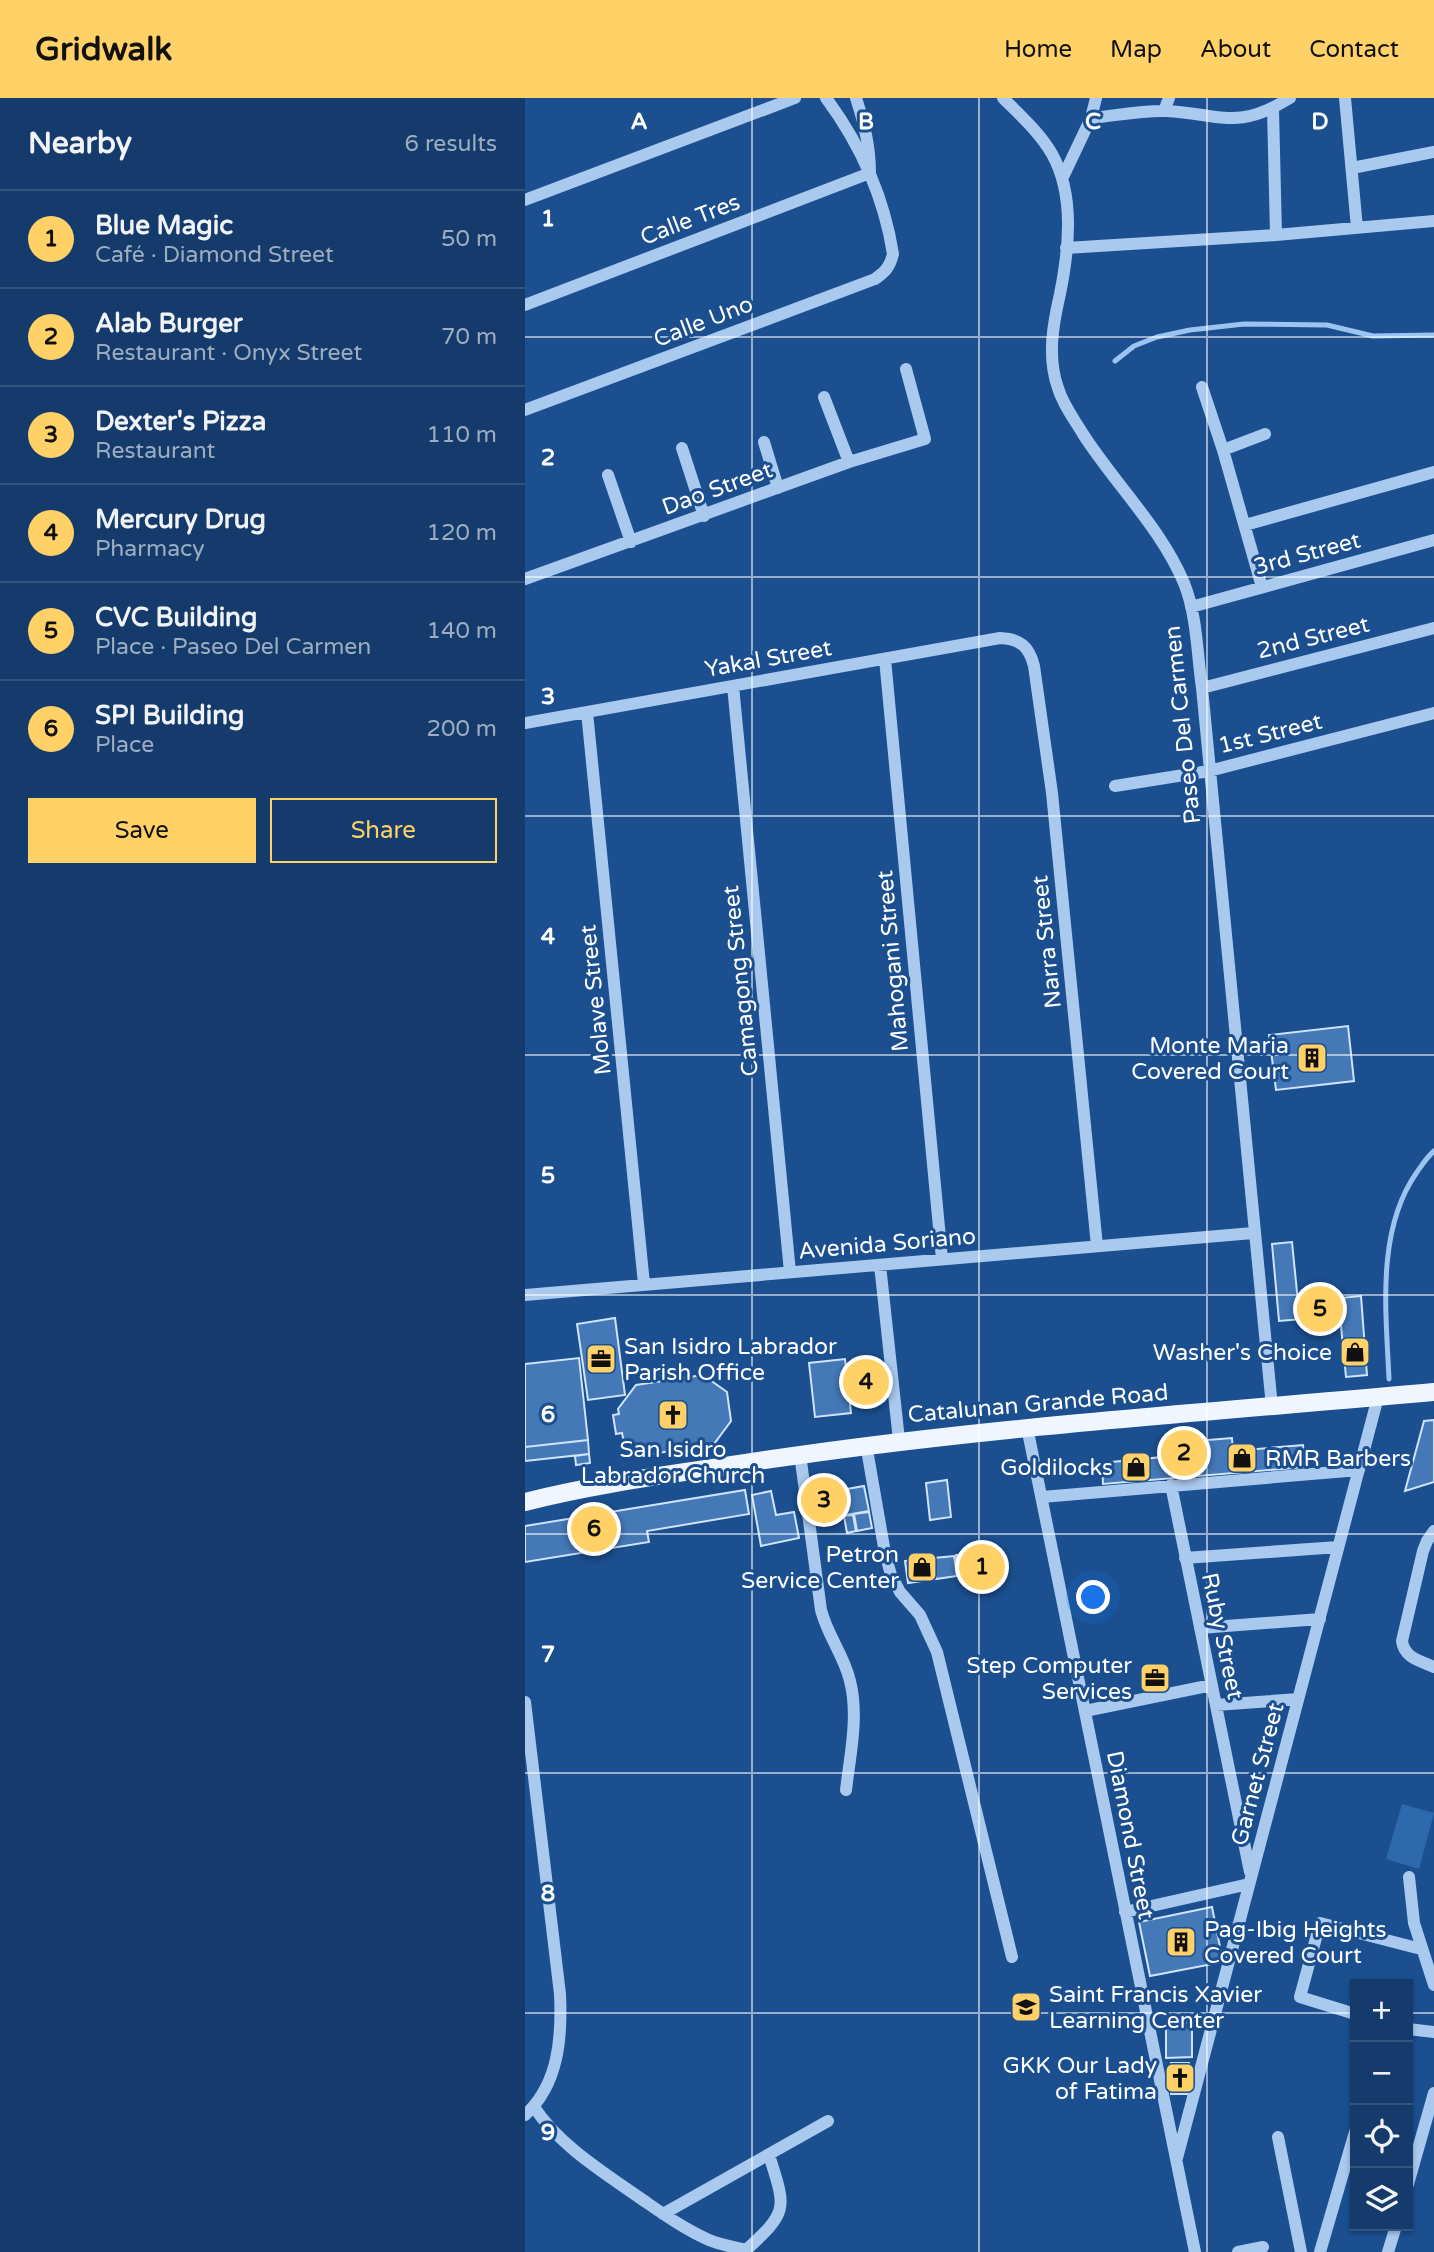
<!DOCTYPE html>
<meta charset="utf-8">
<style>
body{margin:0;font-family:"Varela Round",sans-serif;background:#1d4271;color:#f1f3f6}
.controls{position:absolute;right:21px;bottom:21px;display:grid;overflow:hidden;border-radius:0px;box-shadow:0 2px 5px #0004}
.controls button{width:63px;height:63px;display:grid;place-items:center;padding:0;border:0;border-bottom:2px solid #33557e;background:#143b6b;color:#f1f3f6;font:35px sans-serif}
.you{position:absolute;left:569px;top:1500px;width:24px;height:24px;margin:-18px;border:5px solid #fff;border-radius:50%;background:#1a73e8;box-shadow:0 0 0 10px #1a73e833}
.badge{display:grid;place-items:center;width:46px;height:46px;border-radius:50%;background:#ffd166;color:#111;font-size:23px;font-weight:700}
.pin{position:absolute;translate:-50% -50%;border:4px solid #fff;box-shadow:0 2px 7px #0006}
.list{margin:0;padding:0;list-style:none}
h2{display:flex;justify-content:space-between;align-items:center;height:91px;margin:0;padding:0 28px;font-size:30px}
h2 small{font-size:23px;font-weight:400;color:#9dadc1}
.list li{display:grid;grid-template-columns:46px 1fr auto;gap:21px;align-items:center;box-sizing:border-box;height:98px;padding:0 28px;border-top:2px solid #33557e}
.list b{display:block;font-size:26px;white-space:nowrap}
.list p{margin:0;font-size:23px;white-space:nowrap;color:#9dadc1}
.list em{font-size:23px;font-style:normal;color:#9dadc1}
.actions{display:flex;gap:14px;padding:21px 28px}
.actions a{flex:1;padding:16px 0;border:2px solid #ffd166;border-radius:0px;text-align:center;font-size:24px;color:#ffd166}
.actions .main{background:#ffd166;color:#111}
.icon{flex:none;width:38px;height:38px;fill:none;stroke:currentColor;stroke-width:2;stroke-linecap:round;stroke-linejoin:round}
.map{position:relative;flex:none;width:909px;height:2154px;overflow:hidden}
header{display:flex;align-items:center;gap:42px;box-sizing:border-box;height:98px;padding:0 35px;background:#ffd166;color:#111}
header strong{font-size:33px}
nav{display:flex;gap:38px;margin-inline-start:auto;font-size:24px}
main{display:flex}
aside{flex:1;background:#143b6b}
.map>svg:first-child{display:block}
.green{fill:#2e69ad}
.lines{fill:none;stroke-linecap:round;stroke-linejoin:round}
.stream{stroke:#9cc4f0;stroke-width:5}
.building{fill:#4478b7;stroke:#cfe3fa;stroke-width:2}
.minor{stroke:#a9c9ee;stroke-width:12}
.major{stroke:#f0f6ff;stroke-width:18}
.grid{fill:none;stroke:#fff;stroke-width:2;stroke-opacity:0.55}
.labels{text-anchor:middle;stroke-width:6;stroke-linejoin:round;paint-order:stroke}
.street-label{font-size:23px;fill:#fff;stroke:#1b4f8f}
.poi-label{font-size:23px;fill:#fff;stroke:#1b4f8f;text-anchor:end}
.grid-label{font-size:23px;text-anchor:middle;font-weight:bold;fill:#fff;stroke:#1b4f8f;stroke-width:6;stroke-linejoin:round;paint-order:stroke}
</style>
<header>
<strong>Gridwalk</strong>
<nav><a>Home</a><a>Map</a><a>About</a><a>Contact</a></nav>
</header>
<main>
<aside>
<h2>Nearby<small>6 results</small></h2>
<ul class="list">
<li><span class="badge">1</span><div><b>Blue Magic</b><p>Café · Diamond Street</p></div><em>50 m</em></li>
<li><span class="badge">2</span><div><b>Alab Burger</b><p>Restaurant · Onyx Street</p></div><em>70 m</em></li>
<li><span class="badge">3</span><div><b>Dexter's Pizza</b><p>Restaurant</p></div><em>110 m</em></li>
<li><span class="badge">4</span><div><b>Mercury Drug</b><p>Pharmacy</p></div><em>120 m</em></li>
<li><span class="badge">5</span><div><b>CVC Building</b><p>Place · Paseo Del Carmen</p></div><em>140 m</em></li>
<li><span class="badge">6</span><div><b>SPI Building</b><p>Place</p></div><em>200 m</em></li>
</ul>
<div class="actions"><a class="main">Save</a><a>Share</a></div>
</aside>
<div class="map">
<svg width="909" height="2154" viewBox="0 0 909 2154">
<rect width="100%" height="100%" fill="#1b4f8f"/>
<!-- green -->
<path class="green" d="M877,1706L909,1715L894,1771L861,1761Z"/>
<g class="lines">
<!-- stream -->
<path class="stream" d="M590,263L609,248L632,239L665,232L719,226L802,227L848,238L909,237
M864,1281C861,1213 851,1132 892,1074C897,1067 902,1059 909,1053"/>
</g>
<!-- building -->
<path class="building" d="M823,928L829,983L751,992L744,937Z
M767,1144L773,1204L836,1198L842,1277L821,1279L815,1218L754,1223L747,1146Z
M90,1220L100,1297L63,1302L52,1226Z
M54,1260L63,1342L0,1349V1266Z
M320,1261L326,1315L290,1319L284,1265Z
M354,1262L359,1303L328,1306L324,1265Z
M178,1277L202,1294L206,1323L189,1346L121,1357L98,1340L97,1335L91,1336L88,1317L94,1316L93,1311L111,1287Z
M909,1322V1384L880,1393L899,1323Z
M707,1340L708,1353L778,1347L780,1369L578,1386L577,1365L647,1358L646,1345Z
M63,1342L64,1356L0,1363V1349Z
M64,1356L65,1365L51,1367L50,1358Z
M422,1382L426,1419L405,1422L401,1385Z
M339,1388L344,1413L293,1422L288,1397Z
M220,1392L224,1416L122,1433L124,1444L0,1464V1428Z
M246,1393L251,1417L269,1414L274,1440L236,1448L227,1397Z
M344,1414L347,1430L332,1433L329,1416Z
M328,1417L331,1433L322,1435L319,1418Z
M458,1453L461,1474L433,1478L431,1457Z
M429,1458L432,1478L411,1481L409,1460Z
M407,1459L410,1481L383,1485L380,1463Z
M687,1809L698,1864L625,1878L614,1824Z
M641,1925H667V1959L641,1960Z
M646,1965H664V1996H646Z"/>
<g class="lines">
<!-- minor -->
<path class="minor" d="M478,0C495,17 515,35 527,56C550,97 544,151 535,196C528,226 522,259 533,290C538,307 549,321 558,336C590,386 636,430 659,485C672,517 672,556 677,590L747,1309
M820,0L832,130
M748,11L751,137
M639,13L644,0
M566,20C590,18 616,12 641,13C698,16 711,33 765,0
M827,70L909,54
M538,79L566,20L571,0
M0,102L270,0
M541,150L751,137L909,123
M0,207L345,75C345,48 339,25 331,0
M677,289L698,352L737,489
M299,299L324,364
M0,312L350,181C360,174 365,169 368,156C359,99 335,46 301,0
M239,344L253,390
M157,350L179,418
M698,352L740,336
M83,377L106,444
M720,427L909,374
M0,481L324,364L400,341L381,271
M666,509L909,442
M360,561L417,1161
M208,588L265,1174
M677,590L909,530
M62,614L119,1186
M0,625L475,540C495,541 504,548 509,568L527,695L572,1148
M590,688L684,673L909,615
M355,1167L374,1342
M0,1197L728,1135
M502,1329L670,2154
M341,1346L360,1455L366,1477L375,1494L395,1517L412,1554L487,1859
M275,1356L296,1512C303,1539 319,1557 325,1583C334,1618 325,1657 321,1692
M646,1387L725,1774
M517,1399L834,1372
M909,1433L902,1443L898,1453L877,1543C879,1560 896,1563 909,1569
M660,1460L813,1449
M675,1530L795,1521
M0,1604L35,1896C37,1939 34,1986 0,2017
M691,1607L773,1601
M560,1613L687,1587
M884,1779L889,1825L909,1887
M600,1814L724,1786
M830,1916L775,1899L795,1825L896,1851
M883,1931L909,1934
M9,2009C34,2047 78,2074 115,2100C137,2115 159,2131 184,2142C196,2147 209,2149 221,2152
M753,2039L776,2154
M652,2060L853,1299
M883,2086L909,1995
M138,2116L303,2023
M222,2154L221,2152C264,2113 261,2111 244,2057
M713,2154L738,2149
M795,2154L830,2034
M863,2154L871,2128"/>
<!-- major -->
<path class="major" d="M0,1404C70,1386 142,1377 214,1366C444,1330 677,1315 909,1294"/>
</g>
<!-- grid -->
<path class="grid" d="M227,0V2154M454,0V2154M682,0V2154M0,239H909M0,479H909M0,718H909M0,957H909M0,1197H909M0,1436H909M0,1675H909M0,1915H830M883,1915H909"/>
<!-- icons -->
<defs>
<g id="building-square" transform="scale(1.575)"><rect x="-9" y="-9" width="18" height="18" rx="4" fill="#ffd166" stroke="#1b4f8f"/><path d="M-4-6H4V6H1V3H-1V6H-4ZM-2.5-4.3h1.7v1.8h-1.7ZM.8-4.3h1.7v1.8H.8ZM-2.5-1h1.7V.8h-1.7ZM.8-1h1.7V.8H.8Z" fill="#111"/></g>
<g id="shop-square" transform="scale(1.575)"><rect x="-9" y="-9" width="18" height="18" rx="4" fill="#ffd166" stroke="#1b4f8f"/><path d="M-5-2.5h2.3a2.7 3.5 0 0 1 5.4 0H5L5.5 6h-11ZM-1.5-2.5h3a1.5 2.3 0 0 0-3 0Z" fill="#111"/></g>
<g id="office-square" transform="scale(1.575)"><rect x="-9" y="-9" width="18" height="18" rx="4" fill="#ffd166" stroke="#1b4f8f"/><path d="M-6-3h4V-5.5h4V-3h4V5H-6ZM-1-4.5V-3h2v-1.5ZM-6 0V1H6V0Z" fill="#111"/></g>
<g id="church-square" transform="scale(1.575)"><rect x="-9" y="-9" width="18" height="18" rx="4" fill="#ffd166" stroke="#1b4f8f"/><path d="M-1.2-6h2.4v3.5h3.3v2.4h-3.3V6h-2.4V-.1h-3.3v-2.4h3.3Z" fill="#111"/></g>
<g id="school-square" transform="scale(1.575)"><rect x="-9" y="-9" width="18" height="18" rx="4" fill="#ffd166" stroke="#1b4f8f"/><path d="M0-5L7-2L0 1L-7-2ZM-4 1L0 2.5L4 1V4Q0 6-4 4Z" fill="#111"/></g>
</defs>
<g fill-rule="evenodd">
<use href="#building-square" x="787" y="960"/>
<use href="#shop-square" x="830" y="1254"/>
<use href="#office-square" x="76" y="1261"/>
<use href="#church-square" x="148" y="1317"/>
<use href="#shop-square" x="717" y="1360"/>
<use href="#shop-square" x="611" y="1369"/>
<use href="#shop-square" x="397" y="1469"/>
<use href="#office-square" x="630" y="1580"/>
<use href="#building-square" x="656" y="1844"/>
<use href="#school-square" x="501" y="1909"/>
<use href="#church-square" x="655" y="1980"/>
</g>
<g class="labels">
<!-- street labels -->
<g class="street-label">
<text transform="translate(165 121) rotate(-21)" y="8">Calle Tres</text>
<text transform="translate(178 223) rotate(-21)" y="8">Calle Uno</text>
<text transform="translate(192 390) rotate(-20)" y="8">Dao Street</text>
<text transform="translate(782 455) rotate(-15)" y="8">3rd Street</text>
<text transform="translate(788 539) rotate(-14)" y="8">2nd Street</text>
<text transform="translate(243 560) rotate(-10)" y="8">Yakal Street</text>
<text transform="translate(657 627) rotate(-96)" y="8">Paseo Del Carmen</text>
<text transform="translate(745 635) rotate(-14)" y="8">1st Street</text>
<text transform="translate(521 844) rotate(-96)" y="8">Narra Street</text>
<text transform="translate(367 863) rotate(-95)" y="8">Mahogani Street</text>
<text transform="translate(215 883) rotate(-96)" y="8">Camagong Street</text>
<text transform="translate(70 902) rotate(-96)" y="8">Molave Street</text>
<text transform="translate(362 1145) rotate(-5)" y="8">Avenida Soriano</text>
<text transform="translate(513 1305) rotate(-5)" y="8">Catalunan Grande Road</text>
<text transform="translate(698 1538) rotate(78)" y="8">Ruby Street</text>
<text transform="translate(732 1676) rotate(-75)" y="8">Garnet Street</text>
<text transform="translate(606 1737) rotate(79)" y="8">Diamond Street</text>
</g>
<!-- poi labels -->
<g class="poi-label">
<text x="764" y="955">Monte Maria<tspan x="764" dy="26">Covered Court</tspan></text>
<text x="99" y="1256" text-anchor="start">San Isidro Labrador<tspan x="99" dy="26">Parish Office</tspan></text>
<text x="807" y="1262">Washer's Choice</text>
<text x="148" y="1359" text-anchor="middle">San Isidro<tspan x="148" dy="26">Labrador Church</tspan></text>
<text x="740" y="1368" text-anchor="start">RMR Barbers</text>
<text x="588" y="1377">Goldilocks</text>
<text x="374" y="1464">Petron<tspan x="374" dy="26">Service Center</tspan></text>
<text x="607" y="1575">Step Computer<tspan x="607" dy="26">Services</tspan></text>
<text x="679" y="1839" text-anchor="start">Pag-Ibig Heights<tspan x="679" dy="26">Covered Court</tspan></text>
<text x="524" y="1904" text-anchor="start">Saint Francis Xavier<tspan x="524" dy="26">Learning Center</tspan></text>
<text x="632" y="1975">GKK Our Lady<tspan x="632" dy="26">of Fatima</tspan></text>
</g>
</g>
<g class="grid-label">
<text x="114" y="31">A</text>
<text x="341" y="31">B</text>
<text x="568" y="31">C</text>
<text x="795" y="31">D</text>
<text x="23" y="128">1</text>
<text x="23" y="367">2</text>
<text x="23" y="606">3</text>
<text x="23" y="846">4</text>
<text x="23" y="1085">5</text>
<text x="23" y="1324">6</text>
<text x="23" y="1564">7</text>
<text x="23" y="1803">8</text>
<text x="23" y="2042">9</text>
</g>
</svg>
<div class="controls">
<button>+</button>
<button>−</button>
<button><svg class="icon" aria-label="locate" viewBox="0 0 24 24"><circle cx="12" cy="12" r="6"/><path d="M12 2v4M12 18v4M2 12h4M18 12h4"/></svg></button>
<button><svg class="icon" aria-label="layers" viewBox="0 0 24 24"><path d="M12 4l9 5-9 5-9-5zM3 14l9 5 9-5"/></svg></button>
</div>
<div class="you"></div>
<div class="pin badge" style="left:457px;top:1469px">1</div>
<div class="pin badge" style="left:659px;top:1355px">2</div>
<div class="pin badge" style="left:299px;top:1402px">3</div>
<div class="pin badge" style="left:341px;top:1284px">4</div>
<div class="pin badge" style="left:795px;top:1211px">5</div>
<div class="pin badge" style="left:69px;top:1431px">6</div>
</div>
</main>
